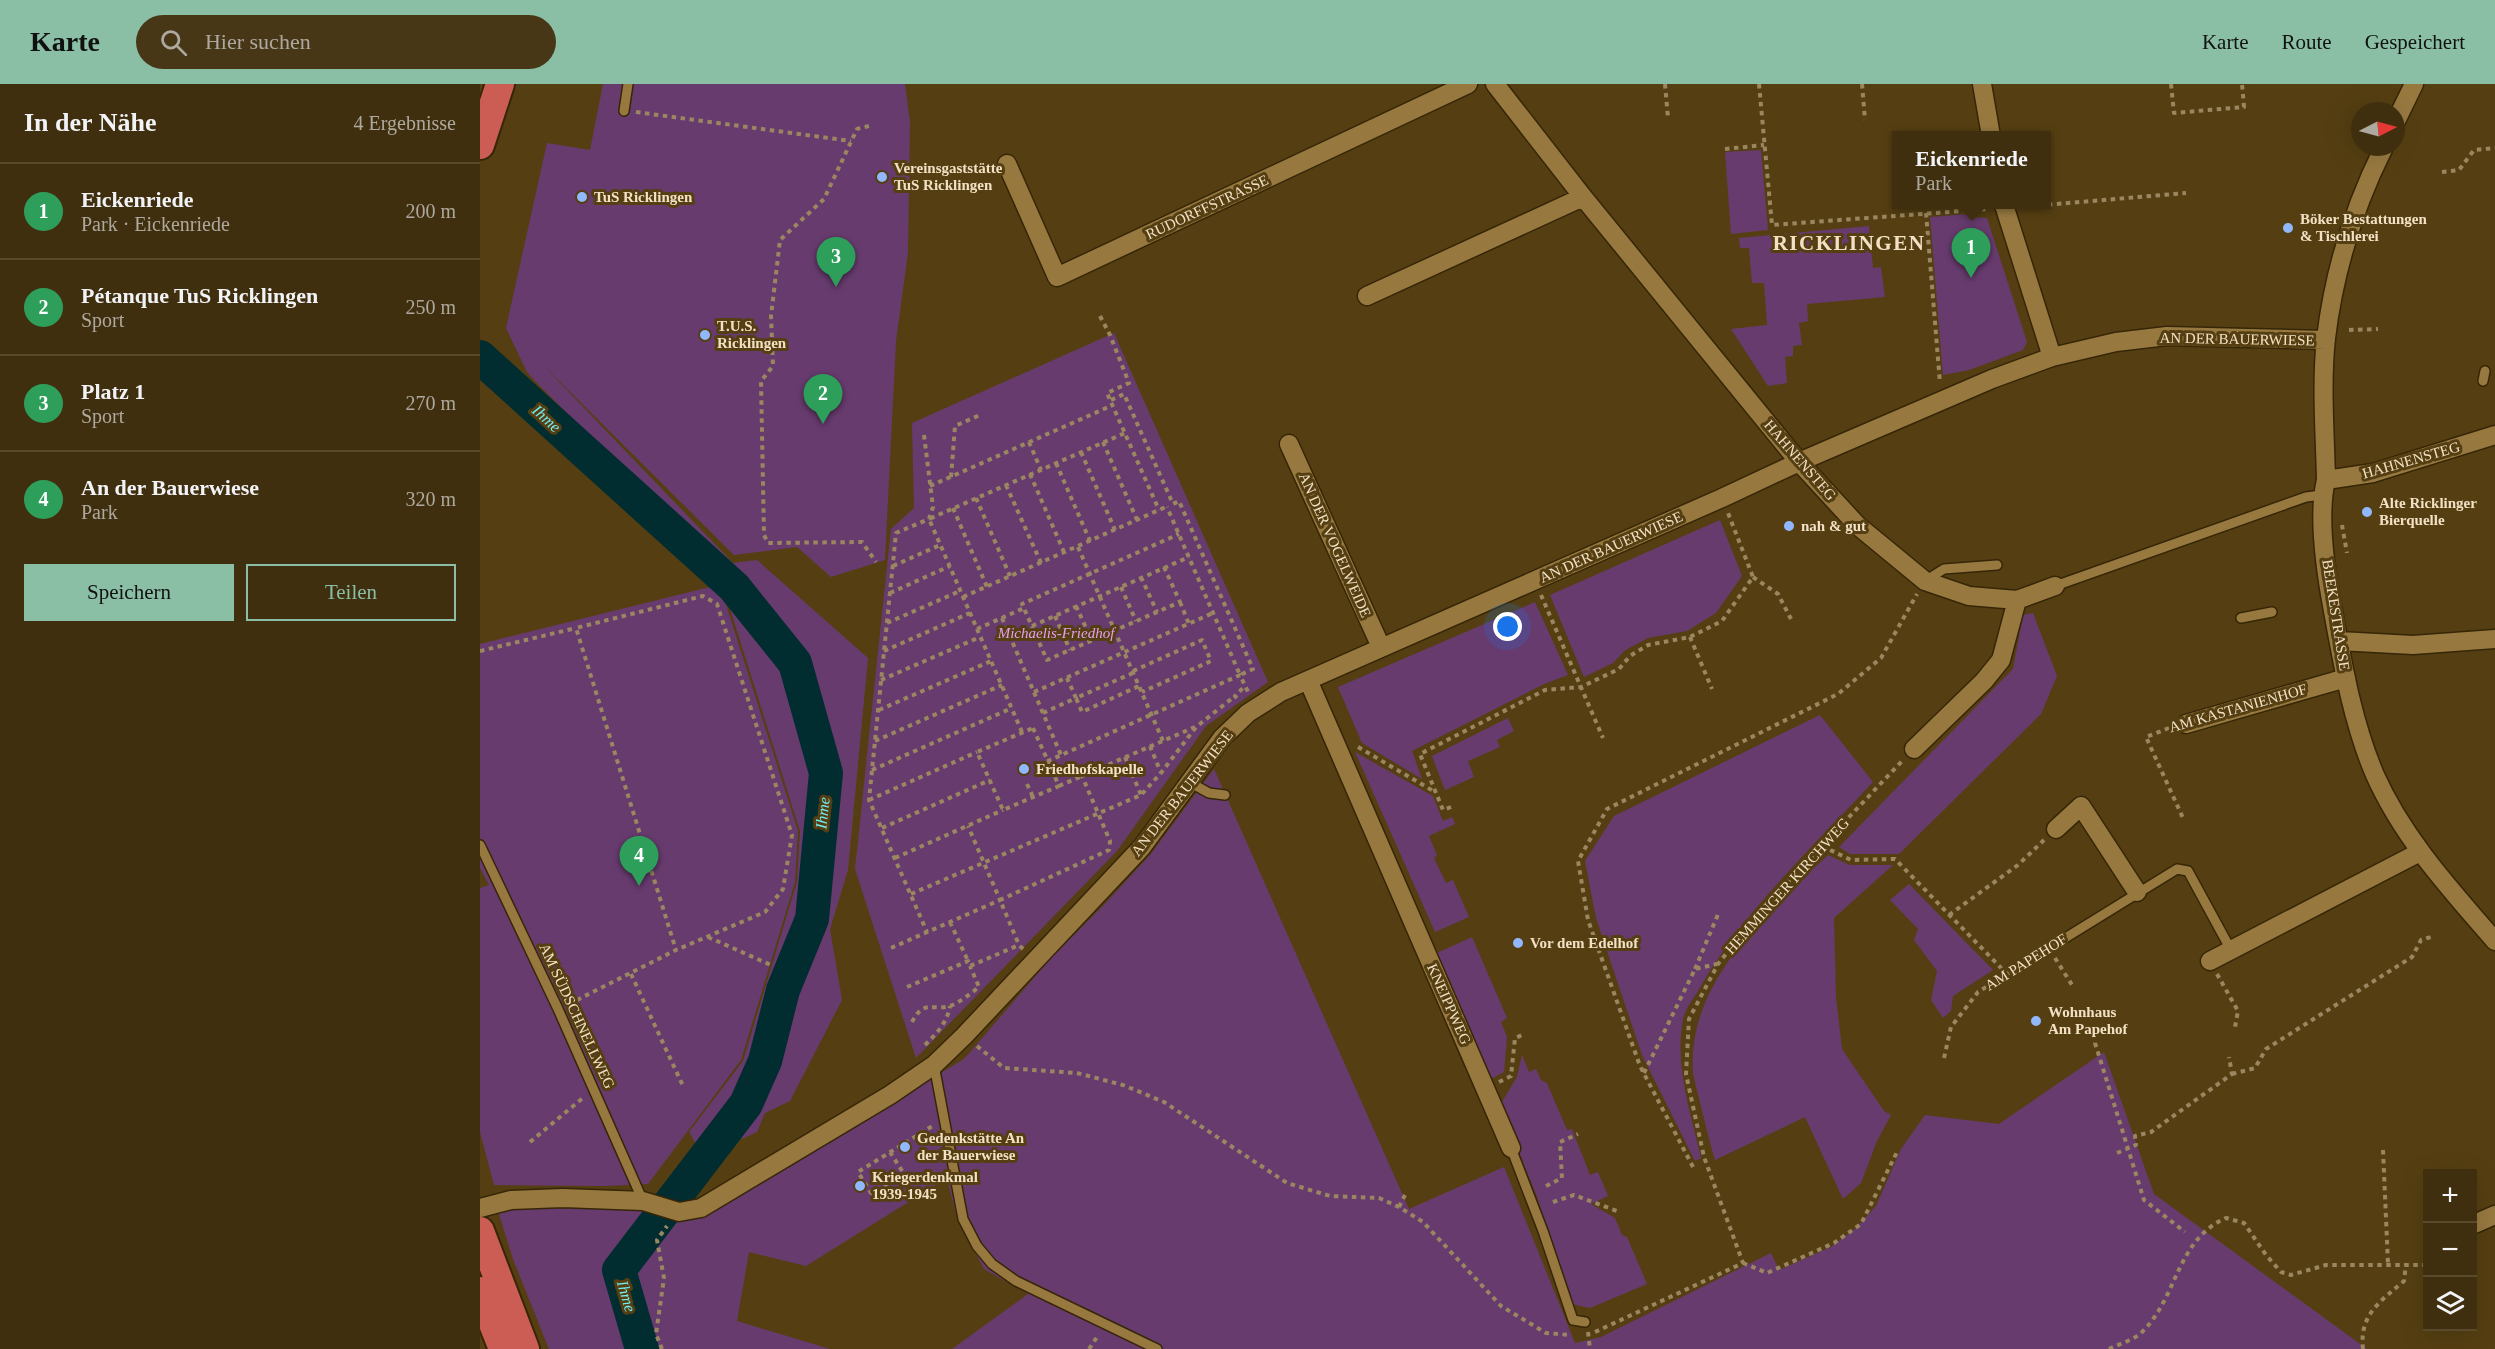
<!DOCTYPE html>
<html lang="de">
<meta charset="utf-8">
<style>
body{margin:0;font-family:Georgia,serif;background:#473717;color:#f1f3f6}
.controls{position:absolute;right:18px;bottom:18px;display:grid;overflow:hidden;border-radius:0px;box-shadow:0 6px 24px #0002}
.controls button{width:54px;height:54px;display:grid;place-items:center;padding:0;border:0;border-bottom:2px solid #594a2e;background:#402f0e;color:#f1f3f6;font:30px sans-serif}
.compass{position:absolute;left:1871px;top:18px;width:54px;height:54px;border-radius:50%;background:#402f0e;box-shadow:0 6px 24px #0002;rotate:84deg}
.you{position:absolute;left:1028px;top:543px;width:21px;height:21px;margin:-15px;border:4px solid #fff;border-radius:50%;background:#1a73e8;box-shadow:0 0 0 9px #1a73e833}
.badge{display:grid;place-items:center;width:39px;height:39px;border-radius:50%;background:#8abfa5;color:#fff;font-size:20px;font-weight:700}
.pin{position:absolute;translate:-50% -50px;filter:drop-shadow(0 2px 3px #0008)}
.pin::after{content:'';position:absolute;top:32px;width:21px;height:18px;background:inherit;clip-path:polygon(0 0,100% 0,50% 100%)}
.popup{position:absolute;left:1412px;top:47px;width:159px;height:78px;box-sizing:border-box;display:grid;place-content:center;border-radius:0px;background:#402f0e;filter:drop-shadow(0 2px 4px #0005);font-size:20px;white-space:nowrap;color:#aea99e}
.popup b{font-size:22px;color:#f1f3f6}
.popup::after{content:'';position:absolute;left:50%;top:100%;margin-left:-12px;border:12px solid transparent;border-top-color:#402f0e}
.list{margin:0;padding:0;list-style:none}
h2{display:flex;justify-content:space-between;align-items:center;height:78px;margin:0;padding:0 24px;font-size:26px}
h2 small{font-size:20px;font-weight:400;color:#aea99e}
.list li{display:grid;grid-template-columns:39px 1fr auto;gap:18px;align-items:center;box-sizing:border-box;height:96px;padding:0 24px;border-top:2px solid #594a2e}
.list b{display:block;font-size:22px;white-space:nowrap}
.list p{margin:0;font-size:20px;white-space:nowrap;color:#aea99e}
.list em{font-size:20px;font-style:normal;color:#aea99e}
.actions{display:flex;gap:12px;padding:18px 24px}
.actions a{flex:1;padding:14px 0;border:2px solid #8abfa5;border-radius:0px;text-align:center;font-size:21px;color:#8abfa5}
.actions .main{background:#8abfa5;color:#111}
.icon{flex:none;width:33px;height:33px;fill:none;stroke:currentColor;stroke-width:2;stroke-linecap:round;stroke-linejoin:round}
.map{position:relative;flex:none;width:2015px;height:1265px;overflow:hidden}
header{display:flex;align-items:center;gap:36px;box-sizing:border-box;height:84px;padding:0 30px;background:#8abfa5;color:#111}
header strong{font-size:28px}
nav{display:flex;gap:33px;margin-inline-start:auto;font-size:21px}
.search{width:420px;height:54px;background:#473717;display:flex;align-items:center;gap:15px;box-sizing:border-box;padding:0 21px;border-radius:33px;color:#aea99e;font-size:22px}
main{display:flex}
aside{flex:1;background:#402f0e}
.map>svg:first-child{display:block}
.green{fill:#683b6f}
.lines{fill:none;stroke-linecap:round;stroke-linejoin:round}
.river{stroke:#022d30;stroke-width:34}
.service-casing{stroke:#362607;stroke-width:12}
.minor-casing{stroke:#362607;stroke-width:21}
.trunk-casing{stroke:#362607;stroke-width:32}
.path{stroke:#9a8660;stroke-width:4;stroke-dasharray:4.5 4.5;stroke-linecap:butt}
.service{stroke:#977940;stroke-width:9}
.minor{stroke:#977940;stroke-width:18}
.trunk{stroke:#cc5d54;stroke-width:28}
.poi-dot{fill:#91b8fd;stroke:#553f12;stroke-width:2}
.labels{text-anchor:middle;stroke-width:6;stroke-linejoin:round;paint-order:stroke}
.poi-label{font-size:15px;font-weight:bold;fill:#f2e1c4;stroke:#553f12;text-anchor:start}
.street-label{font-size:15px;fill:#f2e1c4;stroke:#553f12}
.park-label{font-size:15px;font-style:italic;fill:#e89ef4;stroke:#553f12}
.water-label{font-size:16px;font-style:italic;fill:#70eff8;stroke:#553f12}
.district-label{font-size:21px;font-weight:bold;letter-spacing:1.5px;fill:#f2e1c4;stroke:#553f12}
</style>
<header>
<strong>Karte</strong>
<div class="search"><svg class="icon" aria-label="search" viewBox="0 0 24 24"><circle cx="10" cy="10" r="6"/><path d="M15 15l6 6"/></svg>Hier suchen</div>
<nav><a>Karte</a><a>Route</a><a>Gespeichert</a></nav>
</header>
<main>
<aside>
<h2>In der Nähe<small>4 Ergebnisse</small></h2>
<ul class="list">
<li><span class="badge" style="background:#2e9e5b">1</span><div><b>Eickenriede</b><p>Park · Eickenriede</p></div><em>200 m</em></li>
<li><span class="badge" style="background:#2e9e5b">2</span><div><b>Pétanque TuS Ricklingen</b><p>Sport</p></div><em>250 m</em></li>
<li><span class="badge" style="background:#2e9e5b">3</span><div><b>Platz 1</b><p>Sport</p></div><em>270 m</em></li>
<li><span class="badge" style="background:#2e9e5b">4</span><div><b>An der Bauerwiese</b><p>Park</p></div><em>320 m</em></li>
</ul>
<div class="actions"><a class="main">Speichern</a><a>Teilen</a></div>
</aside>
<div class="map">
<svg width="2015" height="1265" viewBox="0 0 2015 1265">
<rect width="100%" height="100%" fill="#553f12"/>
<!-- green -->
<path class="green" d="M123,0H425L430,38L428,168L416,257L405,476L351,493L317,463L254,471L61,279L253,479L277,476L388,574L368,786L350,845L362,916L310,1017L285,1029L277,1048L264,1054L241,1060L271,1021L289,978L307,910L337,835L351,689L319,576L245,488L53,295L47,288L26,244L67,59L110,66Z
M1281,66L1288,146L1251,150L1245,68Z
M1486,130L1488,133L1507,134L1547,258L1543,266L1489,286L1463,291L1450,133Z
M1389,142L1393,184L1401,183L1405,213L1327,220L1328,237L1319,239L1322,261L1313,262V272L1305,273L1307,299L1288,302L1251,245L1287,241L1284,199H1272L1269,164H1260L1259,154Z
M634,249L788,598L726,642L637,767L436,974L375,785L411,445L434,424L432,339Z
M1240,436L1262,492L1236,529L1207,547L1168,554L1144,567L1133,579L1104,593L1070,511Z
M241,494L311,582L342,691L328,836L299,906L282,976L263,1019L222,1070L209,1048L263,977L317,798L320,747L246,512L232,501Z
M230,503L244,514L318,747L315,798L261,976L168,1100L125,1102L14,1101L0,1048V804L9,801L0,784V560Z
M1055,518L1088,591L1064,600L932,667L942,695L882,659L858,603Z
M1553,529L1577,592L1561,630L1419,770H1370L1359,763L1533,585L1543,531Z
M1340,631L1393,698C1332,764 1262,828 1218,907C1213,915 1205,926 1203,935C1194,982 1211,1029 1221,1074L1215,1077L1162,971L1116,834L1105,777L1134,732Z
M1028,634L1034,647L1017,656L1020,663L988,677L994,693L965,706L952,672Z
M875,668L953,712L963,737L972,733L975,740L949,752L957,771L954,774L966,799L973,796L989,833L955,848Z
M734,685L929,1125L1024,1083L1095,1259L1121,1253L1291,1169L1299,1186L1351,1163L1376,1144L1396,1122L1421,1065L1445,1031L1519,1040L1624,968L1674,1110L1887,1265H472L548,1210L504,1185L477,1135L467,1094L326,1182L269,1168L257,1237L350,1265H69L33,1175L18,1127L84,1123L164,1126L203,1137L222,1133L484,975L573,872L622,823L670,771Z
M1348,771L1370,781H1413L1354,834L1356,913L1362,965L1404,1027L1411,1031L1397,1057L1381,1099L1363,1115L1325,1033L1235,1076C1229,1056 1224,1035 1219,1014C1217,1006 1214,996 1213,988C1207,898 1288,827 1348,771Z
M1429,800L1513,886L1473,912L1471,927L1463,934L1451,916L1457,887L1434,856L1438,845L1410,816Z
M992,853L1027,934L1021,938L1027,953L1024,988L1011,995L957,869Z
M1042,971L1049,988L1056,985L1061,996L1067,999L1087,1046L1092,1045L1110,1091L1118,1088L1128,1112L1111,1120L1135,1134L1142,1151L1147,1153L1167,1200L1110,1224L1092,1220L1057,1113L1020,1021L1037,993Z"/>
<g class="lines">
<!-- river -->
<path class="river" d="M0,273L254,503L315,579L346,689L332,835L303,906L285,977L266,1020L139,1186L162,1265"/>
<!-- service casing -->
<g class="service-casing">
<path id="service" d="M144,27L148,0
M2003,297L2005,287
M1445,497L1464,485L1517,481
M1575,502L1826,413L1842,411
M1761,534L1792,528
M709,698L729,709L745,711
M0,761L78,925L163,1117
M1569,864L1697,785L1708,787L1751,866
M454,981L483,1135L497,1162L512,1180L536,1197L677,1265
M1031,1064L1063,1147L1093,1236L1105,1238"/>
</g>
<!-- minor casing -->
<g class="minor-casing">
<path id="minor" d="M1015,0L1103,113L1319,378L1377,441L1445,497L1489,512L1537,516L1575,502
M1502,0L1511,52
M1916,37L1934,0
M1904,63C1874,123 1854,188 1846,254C1841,301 1845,349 1846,396C1837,433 1846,490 1853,527C1863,582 1873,640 1895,691C1923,754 1970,805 2015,857
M527,80L577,193L988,0
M1524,121L1572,273
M887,212L1103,113
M809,360L901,563
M1846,396L1893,389L2015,351
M1859,557L1933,561L2015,555
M828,596L1031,1064
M1706,640L1866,594
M1434,665L1504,597L1521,576L1537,516
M1576,745L1601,722L1657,808
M1730,877L1940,768
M0,1124L31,1116L83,1114L163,1117L199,1128L221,1124L410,1011L454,981L484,952L662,763L742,654L768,629L801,608L1242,414L1319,378L1512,295L1572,273L1636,258L1687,252L1846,256
M1992,1141L2015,1131"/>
</g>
<!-- trunk casing -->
<g class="trunk-casing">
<path id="trunk" d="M0,61L20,0
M0,1147L45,1265
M0,1207L23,1265"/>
</g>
<!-- path -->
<path class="path" d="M1185,0L1188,34
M1279,0L1292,141L1509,125
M1382,0L1385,36
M1691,0L1694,29L1764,23L1762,0
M156,28L371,57
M389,42L377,45L344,115L300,156L291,232L293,282L281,297L284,451L288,459L382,458L396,478
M1245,65L1284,61
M1962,88L1979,86L1994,66L2015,64
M1541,123L1706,109
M1446,129L1460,299
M620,232L630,251L649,299L627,309L679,426
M1869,246L1898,245
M631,316L644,310L693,420L699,417L773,585L760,591L687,423
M444,351L453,423L449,435L416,449L389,716L447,848
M549,358L561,386
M623,358L657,436
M601,368L635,446
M576,379L610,457
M550,390L584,468
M471,393L475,342L500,331
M526,401L561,479
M450,402L633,321
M496,414L530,492
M473,424L507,503
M1862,441L1867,469
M598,463L683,657
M413,482L460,461
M684,483L700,518L567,576L542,520L699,450
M661,493L677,528
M1273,493L1298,510L1311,535
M641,503L656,537
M410,509L470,482
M1061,511L1123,654
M483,513L688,422
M700,518L709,540
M596,522L612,557
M575,532L590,566
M522,534L581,671
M407,539L480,507
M552,542L709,473
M497,545L544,524
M1210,553L1232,605
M0,567L96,544
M404,567L490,529
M653,587L722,556L731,577L662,608
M653,589L596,614L602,628L659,602
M401,596L500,553
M554,608L733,529
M757,614L755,612L765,602
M399,626L511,577
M563,629L596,614L587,594
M553,644L579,702L523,726L497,668Z
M1689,644L1666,653L1703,734
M542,648L449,435L645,349
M395,657L522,601
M670,662L681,689
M878,663L955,708
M645,673L661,711
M559,681L760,591L769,610
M392,686L532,624
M547,700L553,713
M579,702L715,643
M389,716L497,668
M971,723L963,726L940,670L1065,606L1101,603L1139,585L1150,572L1168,561L1210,553L1242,537L1273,493L1248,429
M402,744L510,696
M1342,762L1371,776L1415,775L1527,890
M415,774L523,726
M431,810L661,711L681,689L716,643L755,612
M1469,831L1538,781L1564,756
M470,838L488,877
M228,853L293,882
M411,864L520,816L488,742
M543,865L539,861L520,816L629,766L630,757L602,692
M1575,874L1592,901
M1215,885L1239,828
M151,890L203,1002
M1737,890L1758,927L1755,943
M427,903L488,877L490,882L539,861
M89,920L196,866L285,828L303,805L312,751L237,520L223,512L96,544L196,866
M432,938C444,915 451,927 470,922C479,919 491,909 499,903L490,882
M1618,941L1615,959L1664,1116L1705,1148
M445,961C457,949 467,939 470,922
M497,962L524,984L597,989L643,1001L684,1018L807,1099L850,1112L899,1114L919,1123L943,1138L1021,1222L1066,1249L1090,1251
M1464,974L1471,943L1498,908L1560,870
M1164,989L1215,885L1237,880
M1752,990L1775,984L1786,965L1932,873L1941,856L1954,852
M1019,998L1031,992L1035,954L1042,951
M50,1058L104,1013
M1903,1066L1908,1180
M410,1068L424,1090L391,1109L378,1088L454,1041
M1637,1069L1656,1061L1655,1052L1671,1048L1752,990L1749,973
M1213,1083L1160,982L1108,836L1098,777L1127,725L1358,610L1401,574L1437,510
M424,1090H435
M1066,1102L1082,1094L1080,1058L1098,1050
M1073,1118L1094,1111L1137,1127
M919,1123L925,1111
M1263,1179L1287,1189L1354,1159L1381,1140L1417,1068
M1108,1248L1110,1265
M1115,1248L1263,1179L1224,1073L1206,990L1209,935L1238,880L1284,823L1423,676
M182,1265L176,1250L184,1194L177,1156L187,1142
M609,1265L619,1250
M1629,1265C1639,1260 1654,1256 1662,1248C1698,1213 1696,1156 1746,1134L1764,1139L1786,1171L1801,1188L1811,1191L1846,1181H1948
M1883,1265C1879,1230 1901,1217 1924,1197L1926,1180"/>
<!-- service -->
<use href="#service" class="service"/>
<!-- minor -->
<use href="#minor" class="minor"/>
<!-- trunk -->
<use href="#trunk" class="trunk"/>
</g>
<!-- markers -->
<g class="poi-dot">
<circle cx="402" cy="93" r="6"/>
<circle cx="102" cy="113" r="6"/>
<circle cx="1808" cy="144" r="6"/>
<circle cx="225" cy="251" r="6"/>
<circle cx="1887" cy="428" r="6"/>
<circle cx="1309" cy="442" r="6"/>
<circle cx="544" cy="685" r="6"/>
<circle cx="1038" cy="859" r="6"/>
<circle cx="1556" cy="937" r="6"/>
<circle cx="425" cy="1063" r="6"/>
<circle cx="380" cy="1102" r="6"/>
</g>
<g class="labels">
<!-- poi labels -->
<g class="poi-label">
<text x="414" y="89">Vereinsgaststätte<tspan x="414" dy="17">TuS Ricklingen</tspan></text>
<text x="114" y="118">TuS Ricklingen</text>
<text x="1820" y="140">Böker Bestattungen<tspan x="1820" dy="17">&amp; Tischlerei</tspan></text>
<text x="237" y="247">T.U.S.<tspan x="237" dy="17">Ricklingen</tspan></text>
<text x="1899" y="424">Alte Ricklinger<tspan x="1899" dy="17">Bierquelle</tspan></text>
<text x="1321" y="447">nah &amp; gut</text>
<text x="556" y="690">Friedhofskapelle</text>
<text x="1050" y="864">Vor dem Edelhof</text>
<text x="1568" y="933">Wohnhaus<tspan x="1568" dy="17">Am Papehof</tspan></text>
<text x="437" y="1059">Gedenkstätte An<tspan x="437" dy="17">der Bauerwiese</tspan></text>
<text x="392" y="1098">Kriegerdenkmal<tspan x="392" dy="17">1939-1945</tspan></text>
</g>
<!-- street labels -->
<g class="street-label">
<text transform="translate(727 123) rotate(-25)" y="5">RUDORFFSTRASSE</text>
<text transform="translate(1757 255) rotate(1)" y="5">AN DER BAUERWIESE</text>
<text transform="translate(1320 376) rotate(49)" y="5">HAHNENSTEG</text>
<text transform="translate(1931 376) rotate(-16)" y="5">HAHNENSTEG</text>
<text transform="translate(855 461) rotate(66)" y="5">AN DER VOGELWEIDE</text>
<text transform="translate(1131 463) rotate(-24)" y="5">AN DER BAUERWIESE</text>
<text transform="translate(1856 531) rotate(81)" y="5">BEEKESTRASSE</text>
<text transform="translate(1758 624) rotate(-16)" y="5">AM KASTANIENHOF</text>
<text transform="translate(702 709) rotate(-52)" y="5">AN DER BAUERWIESE</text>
<text transform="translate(1307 802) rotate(-48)" y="5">HEMMINGER KIRCHWEG</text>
<text transform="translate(1546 878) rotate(-32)" y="5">AM PAPEHOF</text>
<text transform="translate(969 920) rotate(66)" y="5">KNEIPPWEG</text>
<text transform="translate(97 932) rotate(65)" y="5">AM SÜDSCHNELLWEG</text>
</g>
<!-- park labels -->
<g class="park-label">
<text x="576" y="554">Michaelis-Friedhof</text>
</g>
<!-- water labels -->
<g class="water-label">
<text transform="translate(67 334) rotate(42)" y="6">Ihme</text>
<text transform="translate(342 729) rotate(-84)" y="6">Ihme</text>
<text transform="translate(147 1212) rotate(74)" y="6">Ihme</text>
</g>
<!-- district labels -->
<g class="district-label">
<text x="1369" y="166">RICKLINGEN</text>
</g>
</g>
</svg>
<div class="controls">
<button>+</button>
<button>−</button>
<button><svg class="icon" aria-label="layers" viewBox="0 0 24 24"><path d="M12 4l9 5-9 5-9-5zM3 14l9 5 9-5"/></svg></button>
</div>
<svg class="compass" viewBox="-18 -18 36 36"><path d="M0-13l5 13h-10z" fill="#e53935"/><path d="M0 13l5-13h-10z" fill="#aea99e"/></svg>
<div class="you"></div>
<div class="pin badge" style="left:1491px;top:194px;background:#2e9e5b">1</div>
<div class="popup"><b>Eickenriede</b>Park</div>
<div class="pin badge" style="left:343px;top:340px;background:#2e9e5b">2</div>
<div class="pin badge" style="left:356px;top:203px;background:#2e9e5b">3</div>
<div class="pin badge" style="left:159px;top:802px;background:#2e9e5b">4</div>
</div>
</main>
